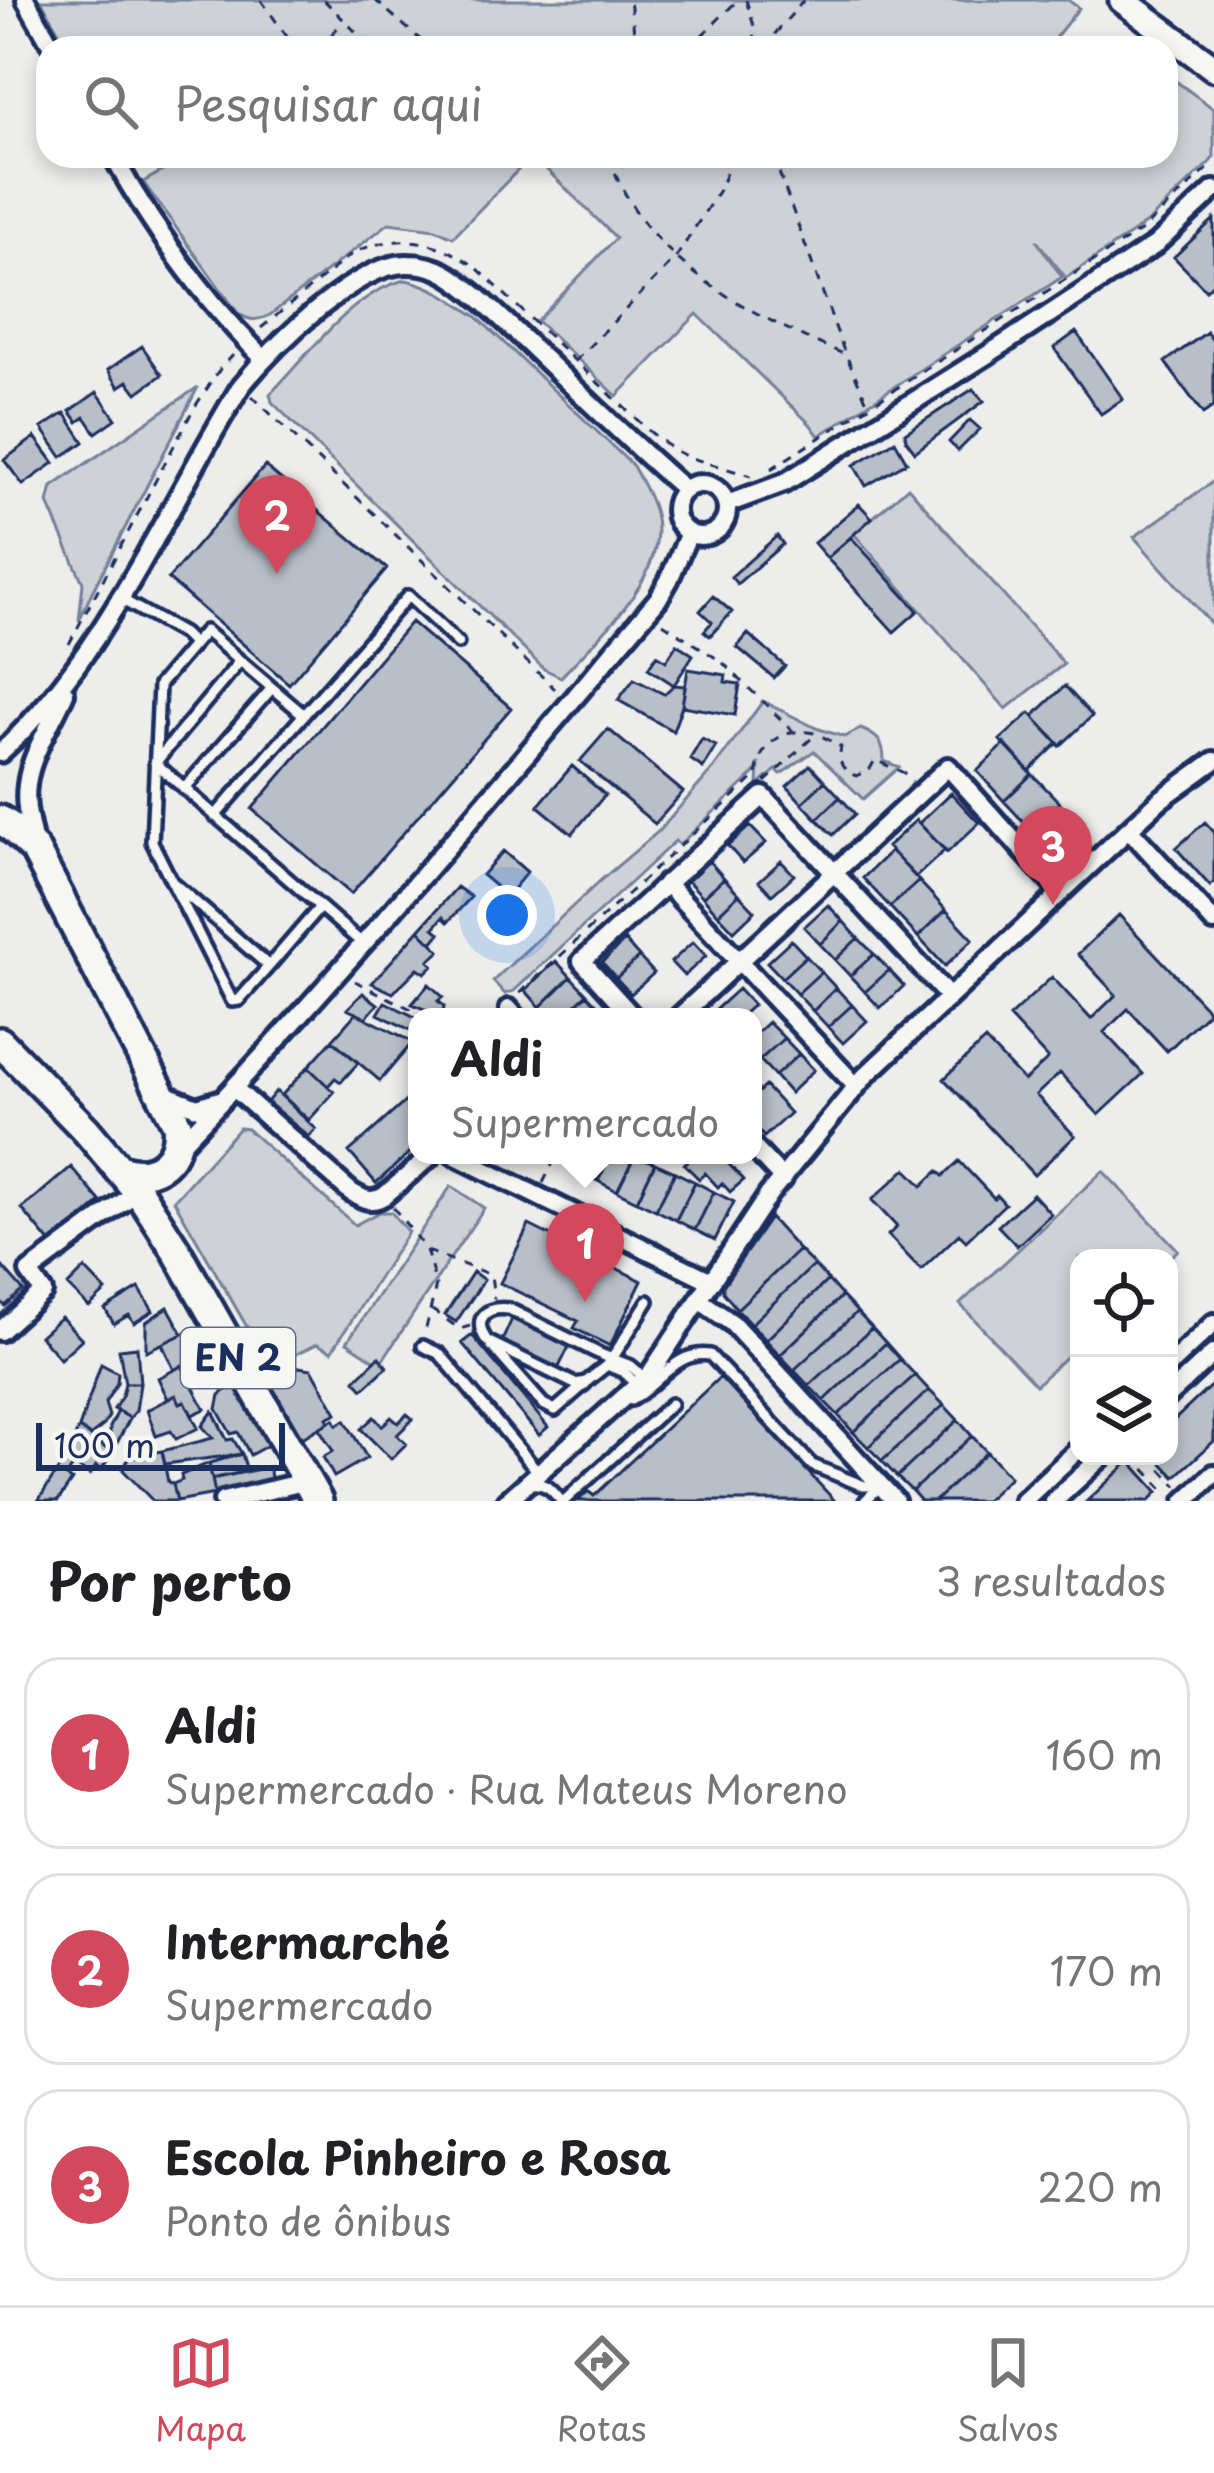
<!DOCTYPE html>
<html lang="pt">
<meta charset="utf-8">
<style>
body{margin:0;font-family:"Playpen Sans",sans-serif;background:#f2f2f2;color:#202124}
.controls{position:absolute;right:36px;bottom:36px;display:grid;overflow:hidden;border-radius:24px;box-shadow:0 6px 18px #0003}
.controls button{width:108px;height:108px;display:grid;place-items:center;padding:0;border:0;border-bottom:3px solid #e0e0e0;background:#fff;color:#202124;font:60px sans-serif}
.scale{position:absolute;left:36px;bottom:30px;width:249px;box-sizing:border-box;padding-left:12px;border:6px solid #1b2f5e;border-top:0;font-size:33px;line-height:42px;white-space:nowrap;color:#1b2f5e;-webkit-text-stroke:9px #f6f6f2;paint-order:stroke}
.you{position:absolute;left:507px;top:915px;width:42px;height:42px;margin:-30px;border:9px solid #fff;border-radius:50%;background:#1a73e8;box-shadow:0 0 0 18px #1a73e833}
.badge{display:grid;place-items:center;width:78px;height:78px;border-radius:50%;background:#d1495b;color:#fff;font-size:39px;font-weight:700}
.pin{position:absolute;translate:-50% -99px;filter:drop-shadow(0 3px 6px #0008)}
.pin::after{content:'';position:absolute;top:63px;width:42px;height:36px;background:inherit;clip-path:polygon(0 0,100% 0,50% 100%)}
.popup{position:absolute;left:408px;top:1008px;width:354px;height:156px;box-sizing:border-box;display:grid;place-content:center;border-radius:24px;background:#fff;filter:drop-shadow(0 3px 9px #0005);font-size:39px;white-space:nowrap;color:#757577}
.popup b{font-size:45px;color:#202124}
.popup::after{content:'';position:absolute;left:50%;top:100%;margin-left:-24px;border:24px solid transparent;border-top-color:#fff}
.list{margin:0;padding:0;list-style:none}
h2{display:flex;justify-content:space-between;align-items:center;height:156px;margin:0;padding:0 48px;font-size:51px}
h2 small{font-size:39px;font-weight:400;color:#757577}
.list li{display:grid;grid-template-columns:78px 1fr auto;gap:36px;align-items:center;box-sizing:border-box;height:192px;margin:0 24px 24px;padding:0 24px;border:3px solid #e0e0e0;border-radius:36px}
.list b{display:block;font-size:45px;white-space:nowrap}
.list p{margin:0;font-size:39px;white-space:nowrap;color:#757577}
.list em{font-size:39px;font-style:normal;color:#757577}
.icon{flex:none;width:66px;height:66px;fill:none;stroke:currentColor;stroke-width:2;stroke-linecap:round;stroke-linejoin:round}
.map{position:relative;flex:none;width:1214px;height:1501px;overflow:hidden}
.search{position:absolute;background:#fff;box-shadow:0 6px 18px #0003;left:36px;right:36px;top:36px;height:132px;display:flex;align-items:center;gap:30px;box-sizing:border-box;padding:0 42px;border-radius:36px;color:#757577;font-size:45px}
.sheet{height:804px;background:#fff}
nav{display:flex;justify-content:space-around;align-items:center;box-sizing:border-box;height:168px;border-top:3px solid #e0e0e0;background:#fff;font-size:33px;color:#757577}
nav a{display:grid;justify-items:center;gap:6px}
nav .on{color:#d1495b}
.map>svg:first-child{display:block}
.green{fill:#ced2d7;stroke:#74809a;stroke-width:3}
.building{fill:#b9bfc8;stroke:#1b2f5e;stroke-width:3}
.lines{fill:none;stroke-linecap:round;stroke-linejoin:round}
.lane-casing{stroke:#1b2f5e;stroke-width:18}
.street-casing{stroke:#1b2f5e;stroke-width:26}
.secondary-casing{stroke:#1b2f5e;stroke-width:33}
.primary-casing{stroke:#1b2f5e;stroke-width:36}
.path{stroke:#1b2f5e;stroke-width:3;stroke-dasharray:9 9;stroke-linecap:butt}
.lane{stroke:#f6f6f2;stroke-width:9}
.street{stroke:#f6f6f2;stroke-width:16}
.secondary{stroke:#f6f6f2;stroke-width:24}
.primary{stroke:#f6f6f2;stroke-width:27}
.labels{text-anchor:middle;stroke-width:9;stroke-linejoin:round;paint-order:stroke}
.shield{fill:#f6f6f2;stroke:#5d6b8a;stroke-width:3}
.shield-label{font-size:36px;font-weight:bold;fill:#1b2f5e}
</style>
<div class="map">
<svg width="1214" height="1501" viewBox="0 0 1214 1501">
<rect width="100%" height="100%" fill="#edeeec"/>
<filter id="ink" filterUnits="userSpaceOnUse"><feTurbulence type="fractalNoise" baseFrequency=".00833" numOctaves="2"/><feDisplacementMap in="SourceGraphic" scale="24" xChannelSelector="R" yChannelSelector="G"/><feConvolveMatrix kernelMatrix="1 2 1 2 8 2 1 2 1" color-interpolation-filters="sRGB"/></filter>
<g filter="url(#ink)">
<!-- green -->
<path class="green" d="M41,0H1068L1079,8L1047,48H68Z
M1166,74L1214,109V157L1210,162L1148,222L1066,278L1036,240L1062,277L819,436L810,424L697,314L617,396L537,321L616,238L542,165L528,163L521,167L453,237L435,229L389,223L270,315C257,321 249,322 237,312L143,182L189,156H1166Z
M406,280C434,286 453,300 476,316L633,466C642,483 653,500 656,519C666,579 598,637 561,677L544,669L272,402L270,394C307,356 353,291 406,280Z
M198,387L92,592L79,621L83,583L48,503L52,487Z
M1214,481V627L1134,537Z
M908,487L1064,664L1006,709L854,534Z
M763,701L816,728L844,737L861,729C878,736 884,742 884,761L899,767L863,799L814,751L781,774L776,770L758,786L759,763L755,773L679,845L675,841L514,991L505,994L493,981L602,879L659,831L714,768Z
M239,1128L247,1129L355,1225L379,1212H391L408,1232L332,1351L317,1344L270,1367L174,1200Z
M1103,1171L1178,1250L1169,1259L1079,1258V1344L1036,1385L960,1304Z
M451,1186L484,1208L380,1364L347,1342Z"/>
<!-- building -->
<path class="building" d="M1214,219V282L1206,290L1174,257Z
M1076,332L1123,399L1101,414L1054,348Z
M1207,332L1214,343V406L1203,414L1165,362Z
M142,346L162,375L137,393L128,381L119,387L108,370Z
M973,389L984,401L915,452L906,440L905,433Z
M97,392L116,419L96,433L85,417L78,422L70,411Z
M65,413L84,442L62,457L42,428Z
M970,420L980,429L958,451L949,442Z
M35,437L54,463L23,485L4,460Z
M895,441L907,462L866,486L854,465Z
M265,466L387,569L289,684L168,579Z
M859,504L872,518L827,558L814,543Z
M777,536L783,544L737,584L731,577Z
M851,537L918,611L894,632L827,558Z
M713,596L732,612L710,636L704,631L712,622L700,611Z
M411,622L511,708L351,894L252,809Z
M748,634L785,666L774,678L737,647Z
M677,644L693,655L674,685L648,668L657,655L666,661Z
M688,669L726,675L725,682L740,684L735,715L682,706Z
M634,679L664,694L674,685L685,686L682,706L673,731L618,700Z
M1065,686L1092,716L1060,746L1033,716Z
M1030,713L1058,743L1029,771L1000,740Z
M608,729L683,792L655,824L580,761Z
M702,739L716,746L703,768L690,759Z
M1005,744L1032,774L1004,801L977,771Z
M810,765L825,781L802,803L787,786Z
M572,766L605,795L572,834L538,806Z
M1032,774L1060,803L1031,830L1004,801Z
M825,781L840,797L817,819L802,803Z
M951,793L979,823L947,853L919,823Z
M840,797L855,814L833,835L817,819Z
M1060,803L1087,832L1059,859L1031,830Z
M916,820L945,850L916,877L887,847Z
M1205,822L1214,832V882L1210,886L1176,848Z
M750,826L766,843L743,863L728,846Z
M503,851L527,872L507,896L482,875Z
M891,851L919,881L890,907L863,878Z
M709,861L724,878L703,897L688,881Z
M781,861L794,875L772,895L759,881Z
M724,878L739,894L718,914L703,897Z
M919,881L946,910L918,937L890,907Z
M457,887L471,897L448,922L443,917L434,928L440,933L432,943L419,930Z
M739,894L755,911L734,931L718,914Z
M828,905L843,921L820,944L804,927Z
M946,910L973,939L945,966L918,937Z
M1119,915L1209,1011L1167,1051L1128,1009L1104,1032L1143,1074L1099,1115L1060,1073L1036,1095L1075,1136L1034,1175L944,1079L985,1040L1024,1081L1048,1059L1009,1017L1052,977L1091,1019L1116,995L1078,954Z
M843,921L858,938L835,960L820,944Z
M419,930L440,951L429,961L433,965L425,973L418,968L393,993L372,983Z
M858,938L874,954L850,976L835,960Z
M791,940L806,956L782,978L767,962Z
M625,941L639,957L616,978L602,962Z
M693,942L706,956L684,976L671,962Z
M874,954L889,970L865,992L850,976Z
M806,956L821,972L797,994L782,978Z
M639,957L654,973L631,994L616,978Z
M556,961L571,977L540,1007L525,990Z
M889,970L904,986L880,1008L865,992Z
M821,972L836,988L813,1011L797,994Z
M571,977L587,994L562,1017H550L540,1007Z
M429,984L443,997L438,1001L444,1006L443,1017L412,1004Z
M836,988L852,1005L828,1027L813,1011Z
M738,989L753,1005L740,1017H719L714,1011Z
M363,993L378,1004L366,1018L347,1009Z
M587,994L602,1010L595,1017H562Z
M385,1002L417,1018V1033L378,1014Z
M852,1005L867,1021L843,1043L828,1027Z
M356,1013L413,1042L380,1081L332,1040Z
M768,1022L784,1038L760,1060L753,1053V1036Z
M784,1038L799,1054L775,1076L760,1060Z
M332,1040L358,1063L341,1082L335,1078L328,1086L308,1067Z
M799,1054L814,1070L790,1093L775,1076Z
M308,1067L334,1092L309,1120L282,1095Z
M765,1086L790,1113L764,1137L753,1125V1097Z
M276,1091L316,1129L309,1137L267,1102Z
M417,1091V1146L376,1183L349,1152Z
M586,1155H611L598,1181L578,1172Z
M611,1155H635L617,1191L598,1181Z
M635,1155L655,1163L637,1201L617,1191Z
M694,1155H720L744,1180L730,1192L722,1183L718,1187L705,1173L699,1179L684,1164Z
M959,1161L994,1198L997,1195L1005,1204L966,1241L959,1234L921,1270L888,1235L897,1227L872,1200L906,1169L922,1186L938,1171L943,1176Z
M655,1163L675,1172L656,1210L637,1201Z
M71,1167L101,1202L52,1245L22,1209Z
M675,1172L695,1182L676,1220L656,1210Z
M695,1182L714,1192L695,1230L676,1220Z
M714,1192L734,1202L715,1240L695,1230Z
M1033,1194L1051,1214L1017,1246L998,1226Z
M770,1218L799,1250L737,1309L723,1292V1286Z
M529,1225L642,1281L610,1346L574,1328L578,1321L500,1283Z
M799,1250L814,1265L751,1324L737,1309Z
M0,1264L23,1290L5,1306L0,1301Z
M814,1265L828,1280L766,1340L751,1324Z
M85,1269L106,1291L89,1307L68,1286Z
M473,1272L484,1280L456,1322L445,1315Z
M828,1280L842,1296L780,1355L766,1340Z
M139,1288L153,1311L134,1323L129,1315L114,1324L105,1309Z
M842,1296L857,1312L794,1370L780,1355Z
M168,1307L183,1334L146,1351V1322Z
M857,1312L872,1328L809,1386L794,1370Z
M61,1317L82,1339L60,1359L40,1336Z
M512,1319L569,1347L558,1369L502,1341Z
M195,1328L205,1347L195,1353L197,1356L174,1370L162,1344Z
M872,1328L886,1343L824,1401L809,1386Z
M472,1335L548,1427L539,1435L462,1343Z
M886,1343L900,1359L838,1415L824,1401Z
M137,1347L140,1383H125L119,1349Z
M379,1357L387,1367L363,1389L355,1380Z
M900,1359L915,1375L853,1432L838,1415Z
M101,1364L118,1373L117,1383L105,1403L109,1416L104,1425L90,1436L79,1428Z
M182,1366L205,1409L192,1415L185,1401L180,1403L176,1395L168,1399L158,1378Z
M299,1367L312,1369L337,1413L327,1418L329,1422L302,1438L270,1383Z
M915,1375L929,1390L868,1447L853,1432Z
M720,1377L835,1501H578L588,1491L594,1496Z
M125,1383H140L136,1411L130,1418L114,1409L122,1396Z
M1214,1383V1441L1175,1477L1155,1456H1169V1425Z
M234,1384L272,1443L250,1455L238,1432L231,1434L217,1409L220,1395Z
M929,1390L944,1405L882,1461L868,1447Z
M176,1395L180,1403L185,1401L198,1428L176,1439L171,1431L156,1436L147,1410Z
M944,1405L958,1420L897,1477L882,1461Z
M118,1411L130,1418L116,1445L110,1443V1427Z
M213,1411L227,1440L233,1439L242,1454L165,1464L162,1451L213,1438L202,1426Z
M407,1414L413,1419L397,1435L406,1444L391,1459L361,1429L374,1417L382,1426L391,1417L398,1423Z
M334,1419L337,1425L345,1420L367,1458L334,1477L323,1457L333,1451L319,1428Z
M958,1420L972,1436L912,1491L897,1477Z
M79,1428L112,1453L101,1470L96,1466L90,1475L65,1459Z
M972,1436L987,1452L935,1501H921L912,1491Z
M162,1451L168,1482L173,1484L177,1501H153L123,1470L129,1457Z
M987,1452L1010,1477L985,1501H935Z
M242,1454L247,1471L212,1479L209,1463Z
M65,1459L74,1465L66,1477L72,1480L58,1501H38Z
M1130,1461L1158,1492L1149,1501H1087Z
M209,1463L215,1494L177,1501L173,1484L182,1480L181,1475Z
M269,1467L272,1482L215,1494L212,1479Z"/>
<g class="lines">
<!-- lane casing -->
<g class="lane-casing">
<path id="lane" d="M119,598L183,634L193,644
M304,715L205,631L159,685L152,842L172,882L269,966L320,907
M155,763L363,944
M155,763L240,661
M184,789L272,688
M215,816L408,596L458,643
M174,886L232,1001L239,1000L269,966
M491,1345L543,1404L555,1410L586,1383
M423,1346L440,1354L539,1473
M610,1362L648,1301
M637,1385L624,1372L607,1365L586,1382L575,1384L487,1341C472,1319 485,1306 509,1309L602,1355L631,1366L645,1378
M631,1400C659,1385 675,1350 710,1355L812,1465L864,1486L881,1485
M531,1484C546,1482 552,1490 561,1501
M564,1501L671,1404
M865,1501L881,1485"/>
</g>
<!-- street casing -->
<g class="street-casing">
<path id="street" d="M26,0L53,48
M113,156C153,229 205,300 264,359
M675 510a26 26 0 1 1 52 0a26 26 0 1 1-52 0Z
M727,504L784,483L987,355L1155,245L1214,190
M0,753C108,653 165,509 241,386C273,347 358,261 409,264C421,264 434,267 445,273C471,287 513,329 536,351C585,398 633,445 685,490
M1129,829L1214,922
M34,844C30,825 24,805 27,785C30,755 53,721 65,693
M666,883L856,1086
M509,1009L516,1017
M633,1017L582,961L763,796L949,997
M679,1017L948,767L1061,893
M234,1088L351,1192C363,1199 371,1204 384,1196L432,1155
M164,1094L197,1107L219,1100
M753,1147L783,1179
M176,1149C344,973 500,785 658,599L669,580L689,533
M454,1155L711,1281
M699,1300L732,1323L895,1501
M0,1331L43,1292L29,1272L138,1191
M1169,1365L1214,1323
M1169,1395L1214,1353
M223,1501L308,1481
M507,1501L650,1374L769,1194L865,1076L1160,800L1214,761
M1023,1501L1079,1449
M1054,1501L1103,1456
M1185,1501L1214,1474"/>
</g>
<!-- secondary casing -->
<g class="secondary-casing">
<path id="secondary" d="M1122,0L1214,68"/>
</g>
<!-- primary casing -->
<g class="primary-casing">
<path id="primary" d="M0,820L10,826L35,850L177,1124C181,1158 156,1180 123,1170
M0,1042L86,1130L140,1194L176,1250L318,1501"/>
</g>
<!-- path -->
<path class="path" d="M261,0L295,48
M324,0L372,48
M375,0L430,48
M746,0L754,26L755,48
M319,48L342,23
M630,48L634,32L630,0
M689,48L738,0
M763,48L804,0
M609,156C643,262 750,315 846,355L869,406
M773,156L845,354
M261,328L353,253C398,232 438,239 477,268L649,431L672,449L688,457L751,476
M575,361L675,259L719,190L733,156
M252,396L555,689
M771,469L1142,230L1214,163
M663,623L722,662L793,731
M69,644L194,408L220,369L236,352
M757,774C758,745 785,726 814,733C823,736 832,742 841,747C838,763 841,769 856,776L870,769L875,760L904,773L912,781
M765,782L815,735
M355,981L427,1017
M520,993L757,775
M543,1183L557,1155
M393,1207L426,1250L436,1285L425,1333
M427,1251L491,1275L494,1299
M432,1310L460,1329L470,1326
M1132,1456L1168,1494
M1149,1456L1177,1486"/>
<!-- lane -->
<use href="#lane" class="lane"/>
<!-- street -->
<use href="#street" class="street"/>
<!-- secondary -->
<use href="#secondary" class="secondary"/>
<!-- primary -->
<use href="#primary" class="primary"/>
</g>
</g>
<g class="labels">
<!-- shield labels -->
<rect class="shield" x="181" y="1328" width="114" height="60" rx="9"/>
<g class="shield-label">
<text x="238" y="1371">EN 2</text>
</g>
</g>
</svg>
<div class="controls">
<button><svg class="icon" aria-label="locate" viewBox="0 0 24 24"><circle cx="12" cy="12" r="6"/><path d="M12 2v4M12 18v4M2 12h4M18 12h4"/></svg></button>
<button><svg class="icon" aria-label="layers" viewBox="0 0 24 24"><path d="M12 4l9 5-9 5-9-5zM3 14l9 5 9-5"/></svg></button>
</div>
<div class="scale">100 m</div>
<div class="you"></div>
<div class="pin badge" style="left:585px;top:1302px">1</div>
<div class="popup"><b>Aldi</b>Supermercado</div>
<div class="pin badge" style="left:277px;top:574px">2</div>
<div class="pin badge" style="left:1053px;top:905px">3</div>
<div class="search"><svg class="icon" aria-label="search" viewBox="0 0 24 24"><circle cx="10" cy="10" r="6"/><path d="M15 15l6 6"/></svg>Pesquisar aqui</div>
</div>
<section class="sheet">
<h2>Por perto<small>3 resultados</small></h2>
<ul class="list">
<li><span class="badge">1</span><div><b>Aldi</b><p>Supermercado · Rua Mateus Moreno</p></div><em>160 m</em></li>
<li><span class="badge">2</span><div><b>Intermarché</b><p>Supermercado</p></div><em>170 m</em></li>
<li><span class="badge">3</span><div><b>Escola Pinheiro e Rosa</b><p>Ponto de ônibus</p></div><em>220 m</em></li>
</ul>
</section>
<nav>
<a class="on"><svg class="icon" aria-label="map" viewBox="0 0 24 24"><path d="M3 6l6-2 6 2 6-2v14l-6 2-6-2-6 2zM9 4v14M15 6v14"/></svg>Mapa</a>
<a><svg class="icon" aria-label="directions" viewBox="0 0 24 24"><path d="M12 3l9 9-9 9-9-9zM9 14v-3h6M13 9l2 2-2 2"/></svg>Rotas</a>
<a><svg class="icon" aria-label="saved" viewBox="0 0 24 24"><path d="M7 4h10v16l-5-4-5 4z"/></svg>Salvos</a>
</nav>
